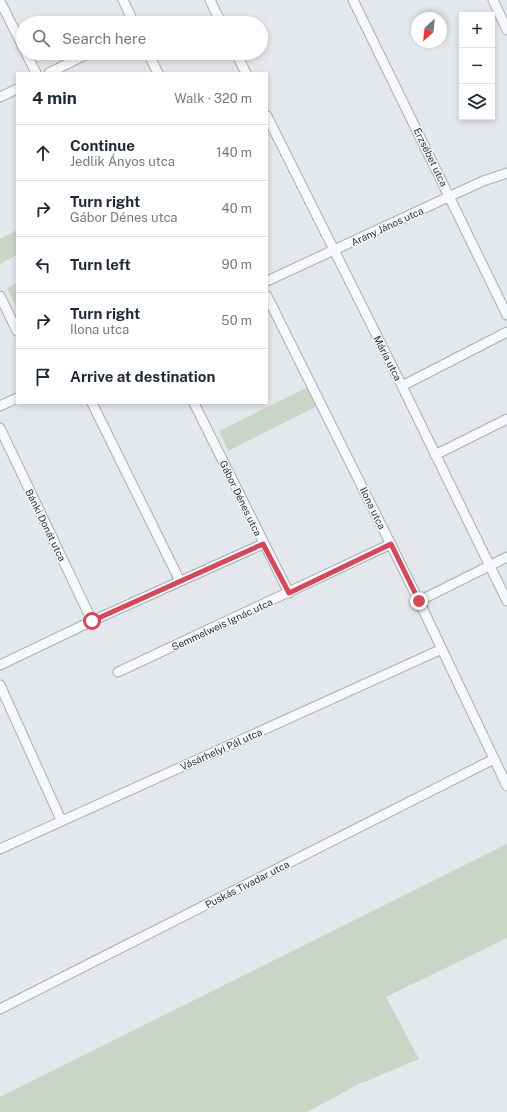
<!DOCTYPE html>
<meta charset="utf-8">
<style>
body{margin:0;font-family:"Public Sans",sans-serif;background:#f2f2f3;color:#1f2937}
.controls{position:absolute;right:12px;top:12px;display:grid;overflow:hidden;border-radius:0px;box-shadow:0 2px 6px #0003}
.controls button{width:36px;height:36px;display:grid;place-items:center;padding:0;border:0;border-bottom:1px solid #e0e1e3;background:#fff;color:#1f2937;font:20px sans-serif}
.compass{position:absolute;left:411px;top:12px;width:36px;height:36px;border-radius:50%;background:#fff;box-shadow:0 2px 6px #0003;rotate:207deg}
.stop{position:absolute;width:12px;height:12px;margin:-9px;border:3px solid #d1495b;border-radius:50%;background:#fff}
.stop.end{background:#d1495b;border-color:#fff;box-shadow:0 1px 4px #0008}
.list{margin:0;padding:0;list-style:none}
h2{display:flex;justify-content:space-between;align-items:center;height:52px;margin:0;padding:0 16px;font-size:17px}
h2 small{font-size:13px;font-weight:400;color:#747a83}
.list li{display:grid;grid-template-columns:26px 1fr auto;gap:12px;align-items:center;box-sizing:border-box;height:56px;padding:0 16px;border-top:1px solid #e0e1e3}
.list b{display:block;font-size:15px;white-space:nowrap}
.list p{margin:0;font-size:13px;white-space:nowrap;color:#747a83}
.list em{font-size:13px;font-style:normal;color:#747a83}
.icon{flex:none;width:22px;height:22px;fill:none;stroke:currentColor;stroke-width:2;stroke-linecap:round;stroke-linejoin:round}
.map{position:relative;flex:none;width:507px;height:1112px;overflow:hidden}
.search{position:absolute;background:#fff;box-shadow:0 2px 6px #0003;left:16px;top:16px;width:252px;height:44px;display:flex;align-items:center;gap:10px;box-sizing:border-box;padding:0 14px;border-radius:22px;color:#747a83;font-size:15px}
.panel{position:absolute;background:#fff;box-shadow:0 2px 6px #0003;left:16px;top:72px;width:252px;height:332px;border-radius:0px}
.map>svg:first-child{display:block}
.green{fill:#c9d6c5}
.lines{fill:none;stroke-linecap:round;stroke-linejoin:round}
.minor-casing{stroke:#a9aeb7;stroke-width:11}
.minor{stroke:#f7f8fa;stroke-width:9}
.route{stroke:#d1495b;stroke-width:5}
.labels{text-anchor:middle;stroke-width:3;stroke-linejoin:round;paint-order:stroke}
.street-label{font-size:10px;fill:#2b3445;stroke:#f4f6f9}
</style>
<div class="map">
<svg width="507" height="1112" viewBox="0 0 507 1112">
<rect width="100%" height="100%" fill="#e4e7ec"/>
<!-- green -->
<path class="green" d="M17,230V255L0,264V239Z
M17,283V309L7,288Z
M308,387L317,406L228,451L219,431Z
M507,844V938L386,997L419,1059L357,1085L307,1112H0V1097Z"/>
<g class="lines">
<!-- minor casing -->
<g class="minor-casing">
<path id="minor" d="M123,0L134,23
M210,0L221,23
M353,0L507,315
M493,0L507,30
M0,1L23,47
M26,53L36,73
M148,53L158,73
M236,53L246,73
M49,73L89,53
M0,97L17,89
M267,116L402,386L507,601
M267,281L483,181L507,173
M0,296L17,331
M267,296L419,601L507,786
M402,386L507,332
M92,403L180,581
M194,403L289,593
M0,406L17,398
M0,428L92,621
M435,455L507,419
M419,601L507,557
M0,665L92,621L263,544
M118,672L391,544
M0,685L61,820
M0,849L442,649
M0,1009L494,759"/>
</g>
<!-- minor -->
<use href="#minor" class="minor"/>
</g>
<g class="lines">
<!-- route -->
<path class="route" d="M92,621L263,544L289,593L391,544L419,601"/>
</g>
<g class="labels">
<!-- street labels -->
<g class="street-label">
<text transform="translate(431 157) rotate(64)" y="4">Erzsébet utca</text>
<text transform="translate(387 226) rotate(-25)" y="4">Arany János utca</text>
<text transform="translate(388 358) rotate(63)" y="4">Mária utca</text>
<text transform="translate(241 498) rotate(64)" y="4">Gábor Dénes utca</text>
<text transform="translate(373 508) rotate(64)" y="4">Ilona utca</text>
<text transform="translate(46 525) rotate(64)" y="4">Bánki Donát utca</text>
<text transform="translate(222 624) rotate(-25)" y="4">Semmelweis Ignác utca</text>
<text transform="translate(221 749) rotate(-24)" y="4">Vásárhelyi Pál utca</text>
<text transform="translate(247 884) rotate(-27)" y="4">Puskás Tivadar utca</text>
</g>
</g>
</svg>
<div class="controls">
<button>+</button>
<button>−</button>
<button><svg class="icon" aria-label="layers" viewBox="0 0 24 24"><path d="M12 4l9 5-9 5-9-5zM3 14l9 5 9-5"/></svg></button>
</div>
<svg class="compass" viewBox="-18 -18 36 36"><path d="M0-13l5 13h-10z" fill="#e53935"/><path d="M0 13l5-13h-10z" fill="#747a83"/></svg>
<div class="stop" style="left:92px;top:621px"></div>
<div class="stop end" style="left:419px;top:601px"></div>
<div class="search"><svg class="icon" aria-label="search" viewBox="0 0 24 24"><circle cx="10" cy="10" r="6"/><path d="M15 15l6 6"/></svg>Search here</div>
<section class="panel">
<h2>4 min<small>Walk · 320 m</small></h2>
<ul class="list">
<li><svg class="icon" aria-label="ahead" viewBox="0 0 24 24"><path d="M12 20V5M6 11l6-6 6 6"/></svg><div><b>Continue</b><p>Jedlik Ányos utca</p></div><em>140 m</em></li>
<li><svg class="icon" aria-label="right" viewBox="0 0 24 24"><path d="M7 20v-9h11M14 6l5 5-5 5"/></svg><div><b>Turn right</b><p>Gábor Dénes utca</p></div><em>40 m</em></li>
<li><svg class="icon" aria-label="left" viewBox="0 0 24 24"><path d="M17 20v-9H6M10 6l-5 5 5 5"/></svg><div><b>Turn left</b></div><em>90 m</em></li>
<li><svg class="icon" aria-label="right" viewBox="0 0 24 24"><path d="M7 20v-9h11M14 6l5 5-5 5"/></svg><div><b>Turn right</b><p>Ilona utca</p></div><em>50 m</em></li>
<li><svg class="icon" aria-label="arrive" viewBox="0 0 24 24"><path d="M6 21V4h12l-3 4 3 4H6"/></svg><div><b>Arrive at destination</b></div></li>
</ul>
</section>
</div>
